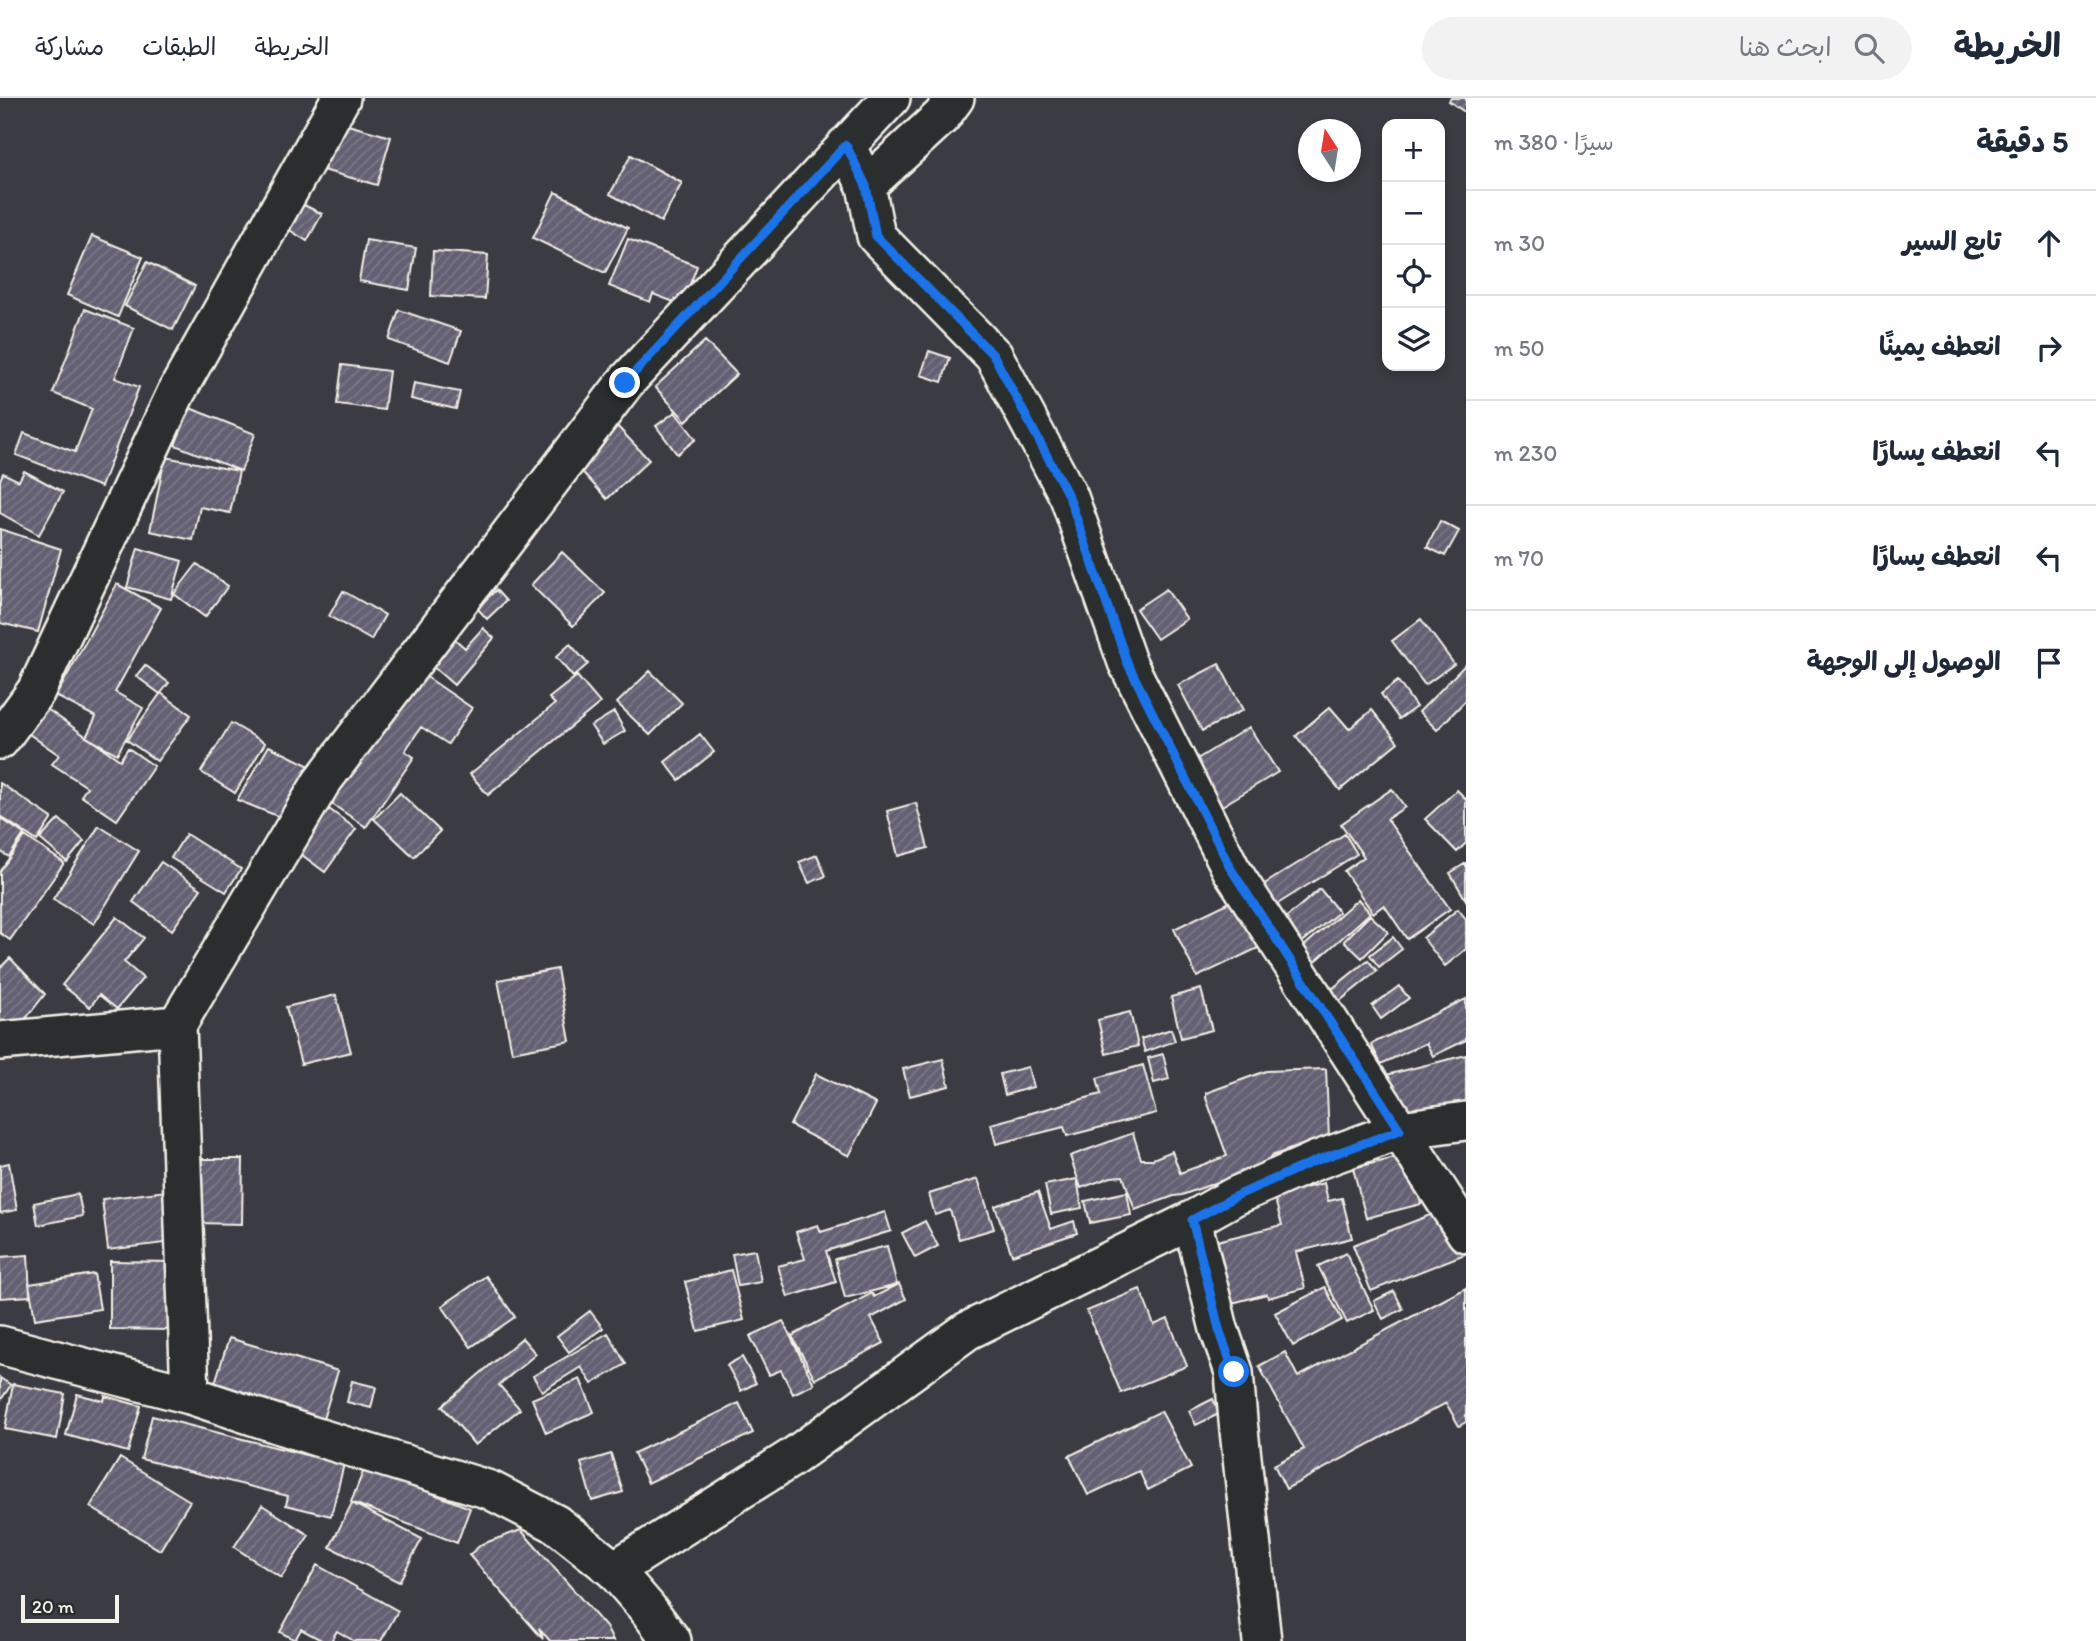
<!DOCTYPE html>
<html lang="ar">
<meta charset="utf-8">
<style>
body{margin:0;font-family:Itim,"Playpen Sans Arabic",sans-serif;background:#f2f2f3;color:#1f2937;direction:rtl}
.controls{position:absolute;right:21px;top:21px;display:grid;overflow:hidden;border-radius:14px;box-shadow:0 4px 10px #0003}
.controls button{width:63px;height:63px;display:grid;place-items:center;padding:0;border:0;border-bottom:2px solid #e0e1e3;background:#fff;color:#1f2937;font:35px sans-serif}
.compass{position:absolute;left:1298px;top:21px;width:63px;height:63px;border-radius:50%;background:#fff;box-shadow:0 4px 10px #0003;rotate:348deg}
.scale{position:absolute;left:21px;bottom:18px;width:98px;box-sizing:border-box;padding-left:7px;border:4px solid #f4f1e8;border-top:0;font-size:19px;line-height:24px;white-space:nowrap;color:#f4f1e8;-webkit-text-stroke:5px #2a2d2e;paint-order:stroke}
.stop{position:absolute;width:21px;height:21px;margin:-16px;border:5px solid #1a73e8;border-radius:50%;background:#fff}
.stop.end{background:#1a73e8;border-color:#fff;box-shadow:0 2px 7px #0008}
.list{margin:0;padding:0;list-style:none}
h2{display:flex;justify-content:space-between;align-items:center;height:91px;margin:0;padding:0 28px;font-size:30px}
h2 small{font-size:23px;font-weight:400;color:#747a83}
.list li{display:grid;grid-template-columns:46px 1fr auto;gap:21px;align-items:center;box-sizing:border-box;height:105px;padding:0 28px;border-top:2px solid #e0e1e3}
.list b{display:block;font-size:26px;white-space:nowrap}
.list em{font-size:23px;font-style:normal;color:#747a83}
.icon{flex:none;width:38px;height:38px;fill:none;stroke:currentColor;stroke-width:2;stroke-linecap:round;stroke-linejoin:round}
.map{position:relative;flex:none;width:1466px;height:1543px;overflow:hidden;direction:ltr}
header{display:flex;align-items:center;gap:42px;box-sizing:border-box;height:98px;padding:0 35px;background:#fff;border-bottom:2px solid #e0e1e3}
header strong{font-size:33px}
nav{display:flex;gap:38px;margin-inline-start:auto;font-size:24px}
.search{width:490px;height:63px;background:#f2f2f3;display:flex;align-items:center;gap:18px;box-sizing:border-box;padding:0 24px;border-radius:38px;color:#747a83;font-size:26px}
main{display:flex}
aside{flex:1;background:#fff}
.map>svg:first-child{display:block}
.building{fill:url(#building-hatch);stroke:#f4f1e8;stroke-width:2}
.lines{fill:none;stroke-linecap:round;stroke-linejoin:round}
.street-casing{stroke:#f4f1e8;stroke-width:42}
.street{stroke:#2a2d2e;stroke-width:37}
.route{stroke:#1a73e8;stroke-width:9}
</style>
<header>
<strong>الخريطة</strong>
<div class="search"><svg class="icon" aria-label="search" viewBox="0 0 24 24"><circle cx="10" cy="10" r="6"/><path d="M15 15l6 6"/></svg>ابحث هنا</div>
<nav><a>الخريطة</a><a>الطبقات</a><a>مشاركة</a></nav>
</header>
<main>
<aside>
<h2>5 دقيقة<small>سيرًا · 380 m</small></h2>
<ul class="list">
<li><svg class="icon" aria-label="ahead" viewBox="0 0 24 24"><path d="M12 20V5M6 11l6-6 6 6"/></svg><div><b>تابع السير</b></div><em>30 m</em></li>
<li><svg class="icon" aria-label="right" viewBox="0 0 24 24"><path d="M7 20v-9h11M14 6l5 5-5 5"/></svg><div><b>انعطف يمينًا</b></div><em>50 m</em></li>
<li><svg class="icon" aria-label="left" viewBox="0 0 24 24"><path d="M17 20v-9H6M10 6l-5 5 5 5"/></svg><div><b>انعطف يسارًا</b></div><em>230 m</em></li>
<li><svg class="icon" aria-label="left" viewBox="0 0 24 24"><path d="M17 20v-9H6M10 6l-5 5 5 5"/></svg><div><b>انعطف يسارًا</b></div><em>70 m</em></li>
<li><svg class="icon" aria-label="arrive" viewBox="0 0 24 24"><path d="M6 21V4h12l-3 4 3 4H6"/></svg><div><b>الوصول إلى الوجهة</b></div></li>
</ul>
</aside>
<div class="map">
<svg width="1466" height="1543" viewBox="0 0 1466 1543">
<defs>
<pattern id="building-hatch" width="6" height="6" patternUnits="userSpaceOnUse" patternTransform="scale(1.75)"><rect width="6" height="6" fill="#646073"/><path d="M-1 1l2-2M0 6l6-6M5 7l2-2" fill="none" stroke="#7b7787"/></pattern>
</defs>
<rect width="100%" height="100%" fill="#3b3c43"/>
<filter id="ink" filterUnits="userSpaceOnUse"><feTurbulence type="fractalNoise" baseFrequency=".0143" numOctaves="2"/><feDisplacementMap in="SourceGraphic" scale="14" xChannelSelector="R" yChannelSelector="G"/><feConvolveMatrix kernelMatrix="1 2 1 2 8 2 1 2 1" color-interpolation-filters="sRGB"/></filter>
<g filter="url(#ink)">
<!-- building -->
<path class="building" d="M1451,0H1466V15L1449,3Z
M337,24L391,39L377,87L323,72Z
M631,57L682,85L661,124L610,96Z
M555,94L628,130L605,175L533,140Z
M302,106L322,116L307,143L288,131Z
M92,138L143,159L118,219L67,197Z
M628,141L697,168L682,207L653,196L650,204L609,188Z
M366,142L416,150L409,192L359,183Z
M433,153L488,157L485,201L431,198Z
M147,164L195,188L173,232L125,208Z
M85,211L134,230L115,280L139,289L101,389L16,357L24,335L75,354L92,311L53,295Z
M399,212L461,233L450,264L389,242Z
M705,243L737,276L686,323L655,289Z
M929,253L950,260L942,284L921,277Z
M342,267L389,273L384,312L337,306Z
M414,285L460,294L456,311L411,301Z
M190,310L255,336L241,373L175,347Z
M675,314L696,341L677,356L656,328Z
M617,328L649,362L607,401L576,367Z
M165,359L239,373L230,415L200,409L193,442L150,433Z
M24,373L63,394L39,437L0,415V382L3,375L19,383Z
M1440,423L1459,433L1445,458L1427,449Z
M0,431L61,451L38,534L0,525Z
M138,450L182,463L171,501L127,489Z
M562,454L605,495L573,528L531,487Z
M197,466L228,488L205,519L174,496Z
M117,486L161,510L115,594L143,610L117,656L86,639L96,619L56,598Z
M1166,491L1187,521L1157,541L1136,511Z
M496,492L506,503L487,521L477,510Z
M343,493L385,517L371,542L329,518Z
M1421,521L1454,566L1425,587L1392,543Z
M483,530L494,540L454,587L425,562L448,535L465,550Z
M570,546L588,566L573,579L556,559Z
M1219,566L1243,612L1202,633L1178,587Z
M1466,566V602L1437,632L1419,614Z
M145,567L169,585L161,595L191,617L157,663L127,642L160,596L136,578Z
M418,573L472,610L448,646L421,629L405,653L414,659L366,729L329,704Z
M650,573L682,605L650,637L617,605Z
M577,578L600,605L488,697L470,676L555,606L549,600Z
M1398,583L1416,609L1399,621L1381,596Z
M1330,609L1349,631L1372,612L1398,644L1340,692L1296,638Z
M47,611L120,662L128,650L154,668L117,722L81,698L87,689L52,666L59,657L29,636Z
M614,614L625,633L603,646L591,628Z
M231,625L265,645L235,695L201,674Z
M1249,629L1278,674L1222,708L1194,663Z
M700,636L714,654L679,682L665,664Z
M269,648L320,673L285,721L237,702Z
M0,685L52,720L37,743L0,718Z
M1392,691L1405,709L1387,721L1450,811L1407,841L1384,807L1373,815L1344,773L1364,759L1341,726Z
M1457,692L1466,701V745L1457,754L1425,721Z
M400,695L440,733L414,759L374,721Z
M916,705L928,750L898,758L887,713Z
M329,711L356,731L325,774L298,754Z
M0,720L24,736L9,759L0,753Z
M59,721L84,743L67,764L40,741Z
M99,728L139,753L94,826L53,801Z
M186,736L241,771L226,794L171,760Z
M1345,736L1357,756L1276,807L1263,787Z
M25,738L64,765L10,842L0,835V773Z
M817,757L826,778L809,785L799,764Z
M161,764L201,791L172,832L133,804Z
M1466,765V802L1450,775Z
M1320,791L1339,814L1300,846L1282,823Z
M1358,801L1370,815L1309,869L1296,855Z
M1234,802L1258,850L1197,879L1174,831Z
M1458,811L1466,821V851L1445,868L1423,840Z
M1370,817L1388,834L1362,860L1344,843Z
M117,819L144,840L124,864L143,880L117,911L99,897L90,909L62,887Z
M1393,839L1402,851L1379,869L1370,857Z
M10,860L45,896L20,928L0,927V870Z
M1368,862L1377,873L1336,906L1327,895Z
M557,871L570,943L512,954L498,882Z
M1399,888L1409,900L1381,921L1372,908Z
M1201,891L1212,932L1181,940L1171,899Z
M336,897L351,954L301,966L286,909Z
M1466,901V942L1433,958L1426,945L1381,966L1371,946Z
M1130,914L1138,948L1106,956L1098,922Z
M1171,931L1175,943L1145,954L1141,941Z
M1163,956L1169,981L1154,985L1148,960Z
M1466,957V1009L1429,1018L1428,1009L1396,1017L1386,977Z
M943,961L949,988L910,998L903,971Z
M1143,967L1156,1015L1067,1038L1064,1029L996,1046L991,1026L1101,996L1097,980Z
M1028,969L1033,989L1005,997L1000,976Z
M1326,971L1329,1040L1319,1041L1271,1058L1265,1067L1182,1097L1174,1098L1135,1112L1123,1078L1111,1079L1081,1090L1070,1058L1133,1035L1141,1061H1153L1172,1053L1180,1075L1227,1058L1206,1000V995L1266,973Z
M816,976L876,1006L849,1058L790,1027Z
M1408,1057L1421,1106L1366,1120L1353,1070Z
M197,1061H243L242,1126L196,1125Z
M9,1065L17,1112L0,1115V1067Z
M978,1081L994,1131L959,1141L950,1112L935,1117L929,1096Z
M1077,1081L1082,1110L1051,1116L1045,1087Z
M1324,1085L1328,1103L1342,1100L1352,1140L1296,1154L1305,1190L1268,1200L1267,1196L1232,1205L1217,1143L1282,1127L1274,1098Z
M166,1093L173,1144L108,1152L102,1101Z
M1038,1094L1051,1131L1074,1123L1077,1135L1012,1157L995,1108Z
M1127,1094L1131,1117L1090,1125L1085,1103Z
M78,1096L83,1118L38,1127L34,1105Z
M1448,1110L1465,1156L1371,1193L1353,1147Z
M885,1114L891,1133L826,1153L836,1184L788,1199L778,1168L805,1161L796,1134L818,1127L821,1134Z
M925,1123L938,1148L915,1160L902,1135Z
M887,1148L897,1187L845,1200L835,1161Z
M755,1152L761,1184L738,1188L732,1156Z
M1346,1155L1374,1212L1347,1225L1318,1168Z
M28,1157L30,1198L0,1200V1159Z
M110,1163L173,1164L172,1232L110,1231Z
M731,1172L744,1222L698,1233L685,1184Z
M94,1176L100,1211L35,1221L29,1186Z
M486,1178L515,1219L471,1249L442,1208Z
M899,1186L906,1201L871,1220L884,1245L815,1281L792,1238L872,1195L874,1199Z
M1325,1189L1342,1222L1293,1248L1275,1215Z
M1466,1190V1324L1459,1328L1446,1305L1286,1391L1274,1367L1304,1351L1259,1268L1285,1254L1298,1279Z
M1140,1191L1154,1227L1168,1221L1187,1268L1121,1295L1087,1213Z
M1394,1193L1403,1211L1383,1221L1374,1203Z
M590,1213L603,1230L569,1254L557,1238Z
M783,1223L814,1286L793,1296L781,1272L769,1277L750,1238Z
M608,1235L626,1266L592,1286L581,1269L542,1293L533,1278Z
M229,1240L338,1273L323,1321L214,1288Z
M522,1240L536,1256L499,1287L520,1311L475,1347L442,1308Z
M742,1259L756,1285L741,1293L727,1267Z
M0,1280L11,1287L0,1303Z
M580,1281L594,1314L546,1335L532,1301Z
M352,1283L376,1289L371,1310L347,1304Z
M13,1286L65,1296L57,1341L5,1331Z
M77,1296L104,1303L105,1298L141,1308L128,1354L66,1337Z
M1213,1301L1219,1316L1196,1327L1189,1313Z
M739,1305L753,1335L648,1385L634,1355Z
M1161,1313L1191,1370L1148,1392L1139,1373L1088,1397L1069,1358Z
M152,1318L310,1358L313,1345L347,1354L331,1418L286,1407L288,1398L141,1361Z
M611,1356L623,1394L592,1403L581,1365Z
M120,1360L190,1403L160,1452L90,1409Z
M365,1369L470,1410L457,1445L351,1404Z
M352,1405L422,1441L399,1484L330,1449Z
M262,1407L309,1437L281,1480L234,1449Z
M521,1432L606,1529L613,1543H550L539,1530L543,1541L469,1457L482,1446Z
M317,1467L398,1513L381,1543H354L337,1533L331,1543H323L301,1531L295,1542L280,1534Z"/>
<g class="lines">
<!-- street casing -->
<g class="street-casing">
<path id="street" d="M846,47L866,88L876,138L994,258L1069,399L1127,564L1231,771L1466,1135
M866,88L942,18L955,0
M0,642L36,593L176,295L341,0
M177,927L321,685L625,285L891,0
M0,943L177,927L190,1297
M1192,1122L1219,1231L1234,1274L1238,1323L1262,1543
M0,1247L190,1297L310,1337L490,1392L556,1426L614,1472L647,1510L672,1543
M614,1472L793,1359L967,1233L1192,1122L1235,1098L1315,1063L1400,1032L1466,1023"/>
</g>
<!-- street -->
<use href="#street" class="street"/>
</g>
</g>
<g class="lines" filter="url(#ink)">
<!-- route -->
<path class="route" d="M625,285L846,47L866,88L876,138L994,258L1069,399L1127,564L1231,771L1400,1032L1315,1063L1236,1098L1192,1122L1219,1231L1234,1274"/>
</g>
</svg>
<div class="controls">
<button>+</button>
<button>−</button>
<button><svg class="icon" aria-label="locate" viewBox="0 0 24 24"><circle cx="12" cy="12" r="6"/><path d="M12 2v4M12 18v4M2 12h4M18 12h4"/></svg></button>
<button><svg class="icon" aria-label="layers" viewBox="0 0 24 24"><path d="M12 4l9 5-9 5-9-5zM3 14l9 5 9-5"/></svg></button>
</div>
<svg class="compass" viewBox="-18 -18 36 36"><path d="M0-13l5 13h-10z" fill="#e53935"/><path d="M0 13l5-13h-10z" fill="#747a83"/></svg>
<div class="scale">20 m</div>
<div class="stop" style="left:1234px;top:1274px"></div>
<div class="stop end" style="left:625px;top:285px"></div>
</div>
</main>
